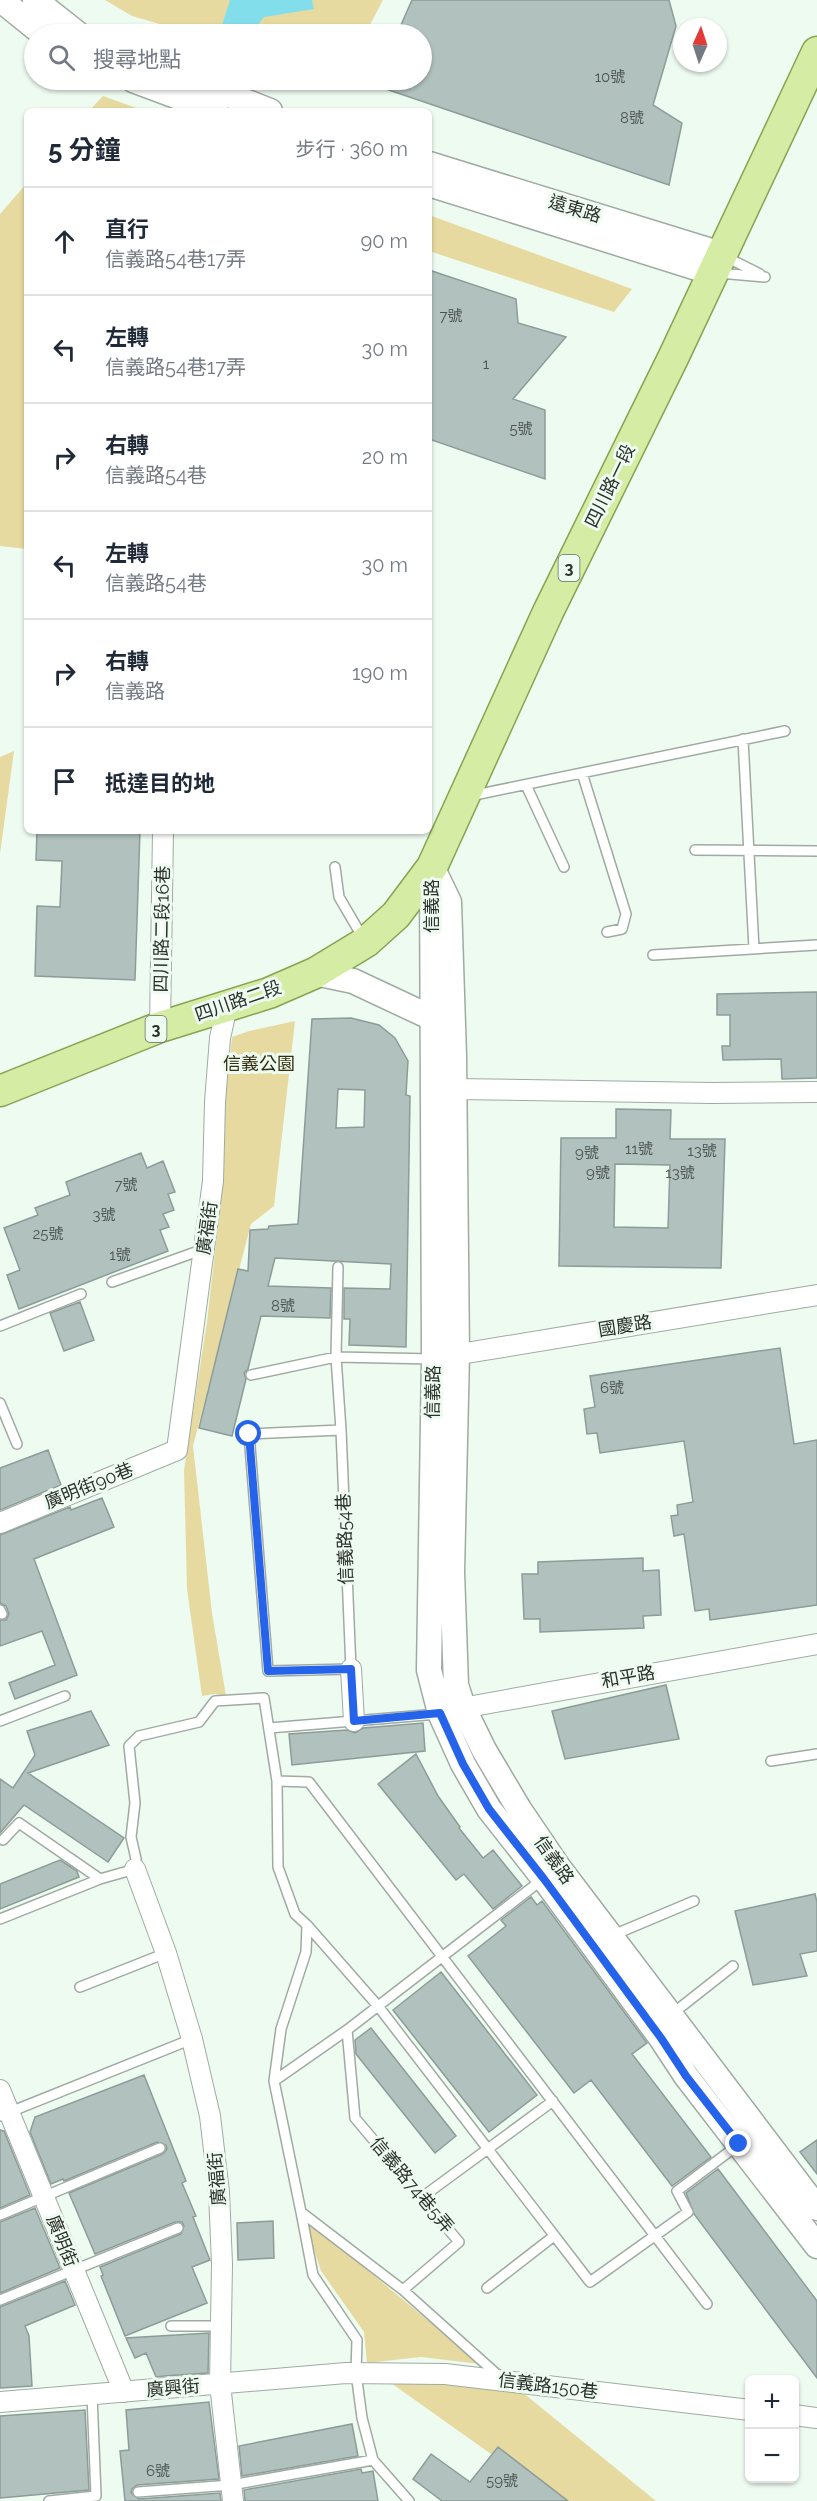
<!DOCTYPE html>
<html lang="zh-TW">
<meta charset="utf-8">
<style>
body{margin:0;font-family:Raleway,"Noto Sans TC",sans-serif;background:#f2f2f3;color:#1f2937}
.controls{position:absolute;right:18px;bottom:18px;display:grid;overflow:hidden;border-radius:9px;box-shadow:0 2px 4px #0004}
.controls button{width:54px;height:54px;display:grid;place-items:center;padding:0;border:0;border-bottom:2px solid #e0e1e3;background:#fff;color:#1f2937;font:30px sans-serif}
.compass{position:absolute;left:673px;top:18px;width:54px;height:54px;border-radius:50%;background:#fff;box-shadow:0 2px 4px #0004;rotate:3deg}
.stop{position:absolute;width:18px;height:18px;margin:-14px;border:4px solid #2563eb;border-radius:50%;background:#fff}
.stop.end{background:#2563eb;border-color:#fff;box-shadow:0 2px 6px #0008}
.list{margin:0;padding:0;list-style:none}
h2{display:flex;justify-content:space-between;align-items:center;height:78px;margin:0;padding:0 24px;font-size:26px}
h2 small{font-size:20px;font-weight:400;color:#747a83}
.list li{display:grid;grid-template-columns:39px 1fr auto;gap:18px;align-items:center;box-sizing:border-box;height:108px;padding:0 24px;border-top:2px solid #e0e1e3}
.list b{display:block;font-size:22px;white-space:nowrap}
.list p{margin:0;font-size:20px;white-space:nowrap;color:#747a83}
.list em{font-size:20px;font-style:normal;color:#747a83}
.icon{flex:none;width:33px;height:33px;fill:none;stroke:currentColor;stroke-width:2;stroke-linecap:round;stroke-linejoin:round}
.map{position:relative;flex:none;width:817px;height:2501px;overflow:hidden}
.search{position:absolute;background:#fff;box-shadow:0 2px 4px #0004;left:24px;top:24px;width:408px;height:66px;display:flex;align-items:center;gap:15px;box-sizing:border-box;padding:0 21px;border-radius:33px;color:#747a83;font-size:22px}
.panel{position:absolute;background:#fff;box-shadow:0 2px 4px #0004;left:24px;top:108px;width:408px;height:726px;border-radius:9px}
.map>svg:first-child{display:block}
.green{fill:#e7daa0}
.water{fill:#83deeb}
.building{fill:#b1c2be;stroke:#8c9c98;stroke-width:1.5;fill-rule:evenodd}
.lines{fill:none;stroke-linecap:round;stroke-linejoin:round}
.service-casing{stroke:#9faba2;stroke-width:12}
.minor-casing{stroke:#9faba2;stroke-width:22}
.tertiary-casing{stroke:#9faba2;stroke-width:27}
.primary-casing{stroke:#87a251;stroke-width:33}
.service{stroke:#fff;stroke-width:9}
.minor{stroke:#fff;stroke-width:20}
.tertiary{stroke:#fff;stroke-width:24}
.primary{stroke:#d4eca3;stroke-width:30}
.route{stroke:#2563eb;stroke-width:8}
.labels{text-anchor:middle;stroke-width:6;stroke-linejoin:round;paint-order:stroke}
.number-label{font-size:15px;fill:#4c5450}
.shield{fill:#eefbf1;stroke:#666d67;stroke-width:1.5}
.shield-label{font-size:16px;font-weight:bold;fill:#2b302c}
.street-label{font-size:18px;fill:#2b302c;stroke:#eefbf1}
.park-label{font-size:18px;fill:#332d0e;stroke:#eefbf1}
</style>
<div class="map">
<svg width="817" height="2501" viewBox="0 0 817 2501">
<rect width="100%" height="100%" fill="#eefbf1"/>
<!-- green -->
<path class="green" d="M105,0H383L365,34H194L132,16Z
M103,96L145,111H89Z
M27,183V549L0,546V214Z
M429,215L632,289L614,312L429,251Z
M14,751L0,854V757Z
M295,1021L274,1206L251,1224L193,1446L212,1613L226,1696L215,1694L202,1696L187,1589L184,1470L207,1322L224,1173L222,1134L232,1037L249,1031Z
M303,2216L480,2364L421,2357L367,2363L364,2332L321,2271Z
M429,2382L522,2392L656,2501H557L391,2383Z"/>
<!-- water -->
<path class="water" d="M230,0H312L314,9L264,17L251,34H219Z"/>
<!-- building -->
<path class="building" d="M412,0H669L676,26L653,105L682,123L669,185L365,82V80H422V34H397Z
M429,270L516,299L518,323L566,337L513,399L545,410V479L429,439Z
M37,831H140L135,980L35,976L37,906L60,907L62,861L36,860Z
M817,992V1078L782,1079L781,1059L723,1060L722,1046H730V1015H717V994Z
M351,1018L379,1025L395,1038L408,1061L406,1095L410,1096L406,1347L349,1345L350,1319H344V1288L390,1289L391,1264L275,1258L268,1286L331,1288L330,1318L261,1316L248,1369L244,1373L246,1379L232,1436L199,1428L238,1269L248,1271L250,1230L268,1229L269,1226L298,1224L312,1019ZM338,1089L365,1090L364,1127L336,1128Z
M616,1109L671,1110L670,1139H725L721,1268L559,1266L561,1138H616ZM615,1164L670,1165L668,1228L614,1227Z
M141,1153L147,1168L163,1161L175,1192L168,1194L174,1210L163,1214L169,1227L160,1230L168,1251L19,1309L7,1275L20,1270L4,1228L38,1215L35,1208L70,1195L66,1182Z
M80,1302L94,1340L64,1351L50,1313Z
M780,1348L794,1444L817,1440V1605L710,1620L709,1609L695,1611L684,1534L674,1536L671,1516L678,1515L677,1505L693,1502L684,1441L600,1453L597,1433L587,1434L584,1409L595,1407L590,1376Z
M48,1450L61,1485L0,1510V1468Z
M102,1498L114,1527L34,1559L77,1675L15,1699L9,1683L55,1665L42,1631L0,1646V1620H6L9,1614L6,1606L0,1603V1535L70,1507L71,1510Z
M643,1558V1571L659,1570L661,1615L643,1616L644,1628L540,1632V1619H524L522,1574H538V1562Z
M666,1685L679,1739L565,1759L552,1711Z
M91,1711L109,1745L28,1773L124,1838L108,1862L24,1805L0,1833V1779L13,1788L35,1755L27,1731Z
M423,1723L425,1751L292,1765L289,1734L347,1730L355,1733L363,1728Z
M416,1754L438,1796L460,1827L459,1828L483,1858L493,1850L522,1886L493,1909L464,1874L456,1880L378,1784Z
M60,1860L77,1871L79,1877L0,1909V1884Z
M815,1894L817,1902V1951L800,1954L807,1976L753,1985L735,1911Z
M531,1897L537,1905L542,1901L647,2043L632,2054L711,2157L672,2186L591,2080L574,2093L468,1956L506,1926L501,1920Z
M441,1972L537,2095L489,2132L393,2010Z
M371,2028L456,2136L435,2153L356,2054L355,2040Z
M144,2075L186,2181L182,2183L196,2216L193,2217L210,2260L192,2267L207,2303L125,2336L101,2276L103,2275L100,2267L181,2234L184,2226L182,2222H175L95,2254L69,2193L163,2154L167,2149L166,2145L157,2142L64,2181L63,2179L51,2184L30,2132L35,2117Z
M0,2130L4,2131L30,2195L0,2208Z
M817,2140V2174L800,2152Z
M718,2169L817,2301V2378L694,2214L686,2193Z
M35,2208L60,2268L0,2293V2222Z
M273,2221L274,2258L238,2260L237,2223Z
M65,2281L75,2305L25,2326L29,2336L32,2386L0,2388V2307Z
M209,2333L208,2373L164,2376L156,2377L146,2353L135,2358L126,2338Z
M209,2402L219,2479L137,2485L132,2489L131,2493L139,2499L220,2493L221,2501H125L120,2451L129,2450L126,2410Z
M85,2410L89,2490L0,2498V2416Z
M352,2424L358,2456L242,2476L239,2446Z
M498,2447L568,2501H442L413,2479L431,2454L470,2482Z
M361,2469L362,2473L373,2471L378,2501H245L244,2490Z"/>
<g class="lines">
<!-- service casing -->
<g class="service-casing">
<path id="service" d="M724,256L760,274
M719,273L765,277
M743,739L754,949
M582,773L626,914L622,929L607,932
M526,785L564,867
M470,796L785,731
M695,850L817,851
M335,867L339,897L363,938
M653,955L817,945
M338,1267L336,1357L341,1430L351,1669L268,1671L249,1434L341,1430
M112,1282L204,1249
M0,1326L81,1294
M251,1375L336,1357L434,1359
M0,1403L17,1444
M0,1610L2,1614
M0,1721L65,1696
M269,1728L438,1714
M771,1761L817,1754
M277,1781L309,1782L707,2304
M3,1840L19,1823L100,1879
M0,1919L100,1879L135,1869L136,1859L131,1837L135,1803L129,1746L139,1736L199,1722L215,1701L264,1698L277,1781L278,1867L295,1914L307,1925L306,1952L281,2029L274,2081L301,2212L403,2290
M307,1925L378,2006L590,2282L688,2212L677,2191L738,2145
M611,1936L694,1901
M80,1987L166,1953
M672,2014L733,1966
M347,2030L355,2118L459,2242L403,2290L500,2377
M274,2081L347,2030L543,1879
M0,2116L192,2039
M421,2198L553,2101
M301,2212L313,2275L357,2340L356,2373L362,2418L373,2460L409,2501
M0,2215L160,2148
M487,2288L554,2236
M0,2300L178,2228
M171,2326H221
M138,2492L231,2485L373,2460
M49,2501L96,2496L92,2395"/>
</g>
<!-- minor casing -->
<g class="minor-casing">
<path id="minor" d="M160,1027L163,831
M454,1089L712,1093L817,1092
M442,1357L817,1295
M0,1523L177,1450L213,1181L215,1102L220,1038L227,1006
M351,1669L354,1721
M451,1710L817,1644
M135,1869L166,1953L192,2039L210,2116L219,2192L222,2264L220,2384L233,2501
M0,2090L124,2392
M0,2402L346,2373L445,2374L750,2410
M794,2415L817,2418"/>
</g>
<!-- tertiary casing -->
<g class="tertiary-casing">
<path id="tertiary" d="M1,0L43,34
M35,0L78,34
M133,80L216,111
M191,80L270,111
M429,164L721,254
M429,184L713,273
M432,867L434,1359L429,1670L440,1713L463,1764L489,1809L544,1879L661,2038L686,2076L817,2246
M436,875L449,902L454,1056L457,1354L452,1572L456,1685L463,1707L484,1750L519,1809L559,1868L817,2208
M315,973L353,981L432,1018L440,1027"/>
</g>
<!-- primary casing -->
<g class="primary-casing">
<path id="primary" d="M0,1091L160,1027L269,993L315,973L366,942L396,915L432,867L548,612L673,358L817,52"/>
</g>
<!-- service -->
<use href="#service" class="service"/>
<!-- minor -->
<use href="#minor" class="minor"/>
<!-- tertiary -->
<use href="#tertiary" class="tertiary"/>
<!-- primary -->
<use href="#primary" class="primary"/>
</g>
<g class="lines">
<!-- route -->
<path class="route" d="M249,1434L268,1671L351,1669L354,1721L440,1713L463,1764L489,1809L544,1879L661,2038L686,2076L739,2144"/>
</g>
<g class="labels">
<!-- number labels -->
<g class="number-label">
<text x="610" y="82">10號</text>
<text x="632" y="123">8號</text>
<text x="451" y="321">7號</text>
<text x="486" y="369">1</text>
<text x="521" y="434">5號</text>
<text x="639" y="1154">11號</text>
<text x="702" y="1156">13號</text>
<text x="587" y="1158">9號</text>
<text x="598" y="1178">9號</text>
<text x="680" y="1178">13號</text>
<text x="126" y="1190">7號</text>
<text x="104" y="1220">3號</text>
<text x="48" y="1239">25號</text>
<text x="120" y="1260">1號</text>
<text x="283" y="1311">8號</text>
<text x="612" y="1393">6號</text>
<text x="158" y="2476">6號</text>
<text x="502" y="2486">59號</text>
</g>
<!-- shield labels -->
<g class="shield">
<rect x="558.5" y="555" width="21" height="26" rx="4.5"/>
<rect x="145.5" y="1016" width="21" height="26" rx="4.5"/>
</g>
<g class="shield-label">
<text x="569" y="574">3</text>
<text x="156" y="1035">3</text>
</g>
<!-- street labels -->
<g class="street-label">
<text transform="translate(575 209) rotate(17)" y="6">遠東路</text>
<text transform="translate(610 486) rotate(-64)" y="6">四川路一段</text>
<text transform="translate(432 906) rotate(-90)" y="6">信義路</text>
<text transform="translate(162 929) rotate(-89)" y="6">四川路二段16巷</text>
<text transform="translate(238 1001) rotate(-19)" y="6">四川路二段</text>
<text transform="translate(207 1228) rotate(-82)" y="6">廣福街</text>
<text transform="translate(625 1326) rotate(-9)" y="6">國慶路</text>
<text transform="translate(433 1392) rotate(-89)" y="6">信義路</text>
<text transform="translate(89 1486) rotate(-22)" y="6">廣明街90巷</text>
<text transform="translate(345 1539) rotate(-92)" y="6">信義路54巷</text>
<text transform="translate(628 1677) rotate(-10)" y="6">和平路</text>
<text transform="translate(554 1860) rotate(55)" y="6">信義路</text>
<text transform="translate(217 2179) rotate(-95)" y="6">廣福街</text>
<text transform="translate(412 2185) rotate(50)" y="6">信義路74巷5弄</text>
<text transform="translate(62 2241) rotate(68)" y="6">廣明街</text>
<text transform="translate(548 2386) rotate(7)" y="6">信義路150巷</text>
<text transform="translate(173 2388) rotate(-5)" y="6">廣興街</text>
</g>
<!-- park labels -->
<g class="park-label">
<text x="259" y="1070">信義公園</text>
</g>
</g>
</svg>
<div class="controls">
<button>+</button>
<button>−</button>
</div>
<svg class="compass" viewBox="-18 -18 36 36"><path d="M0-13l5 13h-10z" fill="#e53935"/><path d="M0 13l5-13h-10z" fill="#747a83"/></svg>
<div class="stop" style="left:249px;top:1434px"></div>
<div class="stop end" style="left:739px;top:2144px"></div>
<div class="search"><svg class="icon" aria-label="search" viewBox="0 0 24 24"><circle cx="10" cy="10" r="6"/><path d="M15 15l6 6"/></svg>搜尋地點</div>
<section class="panel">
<h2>5 分鐘<small>步行 · 360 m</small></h2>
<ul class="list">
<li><svg class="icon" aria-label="ahead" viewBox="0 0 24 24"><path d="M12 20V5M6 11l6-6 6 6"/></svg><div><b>直行</b><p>信義路54巷17弄</p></div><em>90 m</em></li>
<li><svg class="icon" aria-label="left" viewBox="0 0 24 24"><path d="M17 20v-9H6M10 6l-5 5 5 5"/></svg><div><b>左轉</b><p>信義路54巷17弄</p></div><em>30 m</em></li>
<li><svg class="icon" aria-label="right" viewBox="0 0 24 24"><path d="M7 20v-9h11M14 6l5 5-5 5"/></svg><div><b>右轉</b><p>信義路54巷</p></div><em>20 m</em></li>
<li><svg class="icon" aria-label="left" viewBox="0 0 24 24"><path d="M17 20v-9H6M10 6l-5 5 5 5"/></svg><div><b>左轉</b><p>信義路54巷</p></div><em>30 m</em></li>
<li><svg class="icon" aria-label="right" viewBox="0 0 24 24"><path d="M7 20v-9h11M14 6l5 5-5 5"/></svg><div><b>右轉</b><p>信義路</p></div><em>190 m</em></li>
<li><svg class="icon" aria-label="arrive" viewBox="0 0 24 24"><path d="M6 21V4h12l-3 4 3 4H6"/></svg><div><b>抵達目的地</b></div></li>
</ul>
</section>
</div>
